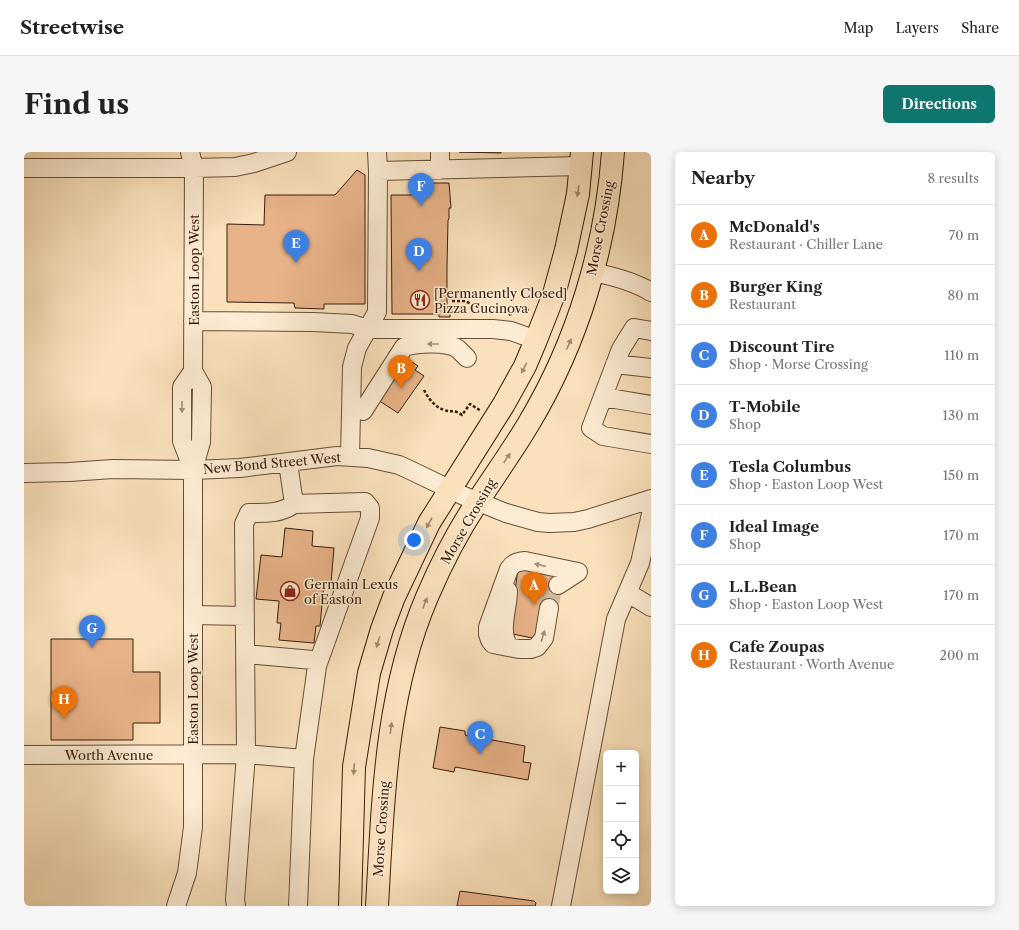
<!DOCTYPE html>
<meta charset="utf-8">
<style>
body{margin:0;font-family:"Libre Caslon Text",serif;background:#f6f6f6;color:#222}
.controls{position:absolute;right:12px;bottom:12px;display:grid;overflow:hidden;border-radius:6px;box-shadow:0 2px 10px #0003}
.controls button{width:36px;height:36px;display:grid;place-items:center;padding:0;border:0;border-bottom:1px solid #e0e0e0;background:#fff;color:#222;font:20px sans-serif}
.you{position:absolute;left:390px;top:388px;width:14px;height:14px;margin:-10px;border:3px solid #fff;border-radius:50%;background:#1a73e8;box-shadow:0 0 0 6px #1a73e833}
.badge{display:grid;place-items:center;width:26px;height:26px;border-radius:50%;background:#0f766e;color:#fff;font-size:13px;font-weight:700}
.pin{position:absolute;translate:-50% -33px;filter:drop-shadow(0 1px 2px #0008)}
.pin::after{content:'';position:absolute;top:21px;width:14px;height:12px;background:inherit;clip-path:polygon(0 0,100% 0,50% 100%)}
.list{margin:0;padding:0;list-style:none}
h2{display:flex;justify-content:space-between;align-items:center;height:52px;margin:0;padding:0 16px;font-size:17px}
h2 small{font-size:13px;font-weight:400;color:#767676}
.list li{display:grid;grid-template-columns:26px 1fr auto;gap:12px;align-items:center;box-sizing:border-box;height:60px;padding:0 16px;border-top:1px solid #e0e0e0}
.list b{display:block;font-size:15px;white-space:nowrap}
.list p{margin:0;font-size:13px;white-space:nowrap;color:#767676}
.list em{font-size:13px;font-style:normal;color:#767676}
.icon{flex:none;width:22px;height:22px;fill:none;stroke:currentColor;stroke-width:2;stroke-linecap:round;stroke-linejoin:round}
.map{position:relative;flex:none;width:627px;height:754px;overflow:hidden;border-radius:6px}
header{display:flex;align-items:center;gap:24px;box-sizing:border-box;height:56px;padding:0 20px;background:#fff;border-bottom:1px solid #e0e0e0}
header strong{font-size:19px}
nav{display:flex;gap:22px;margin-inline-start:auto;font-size:14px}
.intro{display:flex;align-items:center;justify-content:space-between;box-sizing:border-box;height:96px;padding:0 24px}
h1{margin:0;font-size:28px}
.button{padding:10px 18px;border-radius:6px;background:#0f766e;color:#fff;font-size:14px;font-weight:700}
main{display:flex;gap:24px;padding:0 24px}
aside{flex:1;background:#fff;border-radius:6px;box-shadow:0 2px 10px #0003}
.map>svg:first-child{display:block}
.building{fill:#e9b389;stroke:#381d0c}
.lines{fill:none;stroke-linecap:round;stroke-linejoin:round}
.minor-tunnel{stroke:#d3ba98;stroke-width:18;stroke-dasharray:18 9;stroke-linecap:butt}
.minor-casing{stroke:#684e38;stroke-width:20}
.major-casing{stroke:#381d0c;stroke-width:24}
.path{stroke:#381d0c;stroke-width:2.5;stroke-dasharray:3 2;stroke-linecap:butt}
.minor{stroke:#fcecd3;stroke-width:18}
.major{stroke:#fae1bb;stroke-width:22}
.oneway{fill:#a3896c}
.oneway2{fill:#a48f79}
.labels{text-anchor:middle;stroke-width:3;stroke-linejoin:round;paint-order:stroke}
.street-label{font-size:13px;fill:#381d0c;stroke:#fcecd3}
.poi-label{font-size:13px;fill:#381d0c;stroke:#fcecd3;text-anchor:start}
</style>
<header>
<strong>Streetwise</strong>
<nav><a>Map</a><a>Layers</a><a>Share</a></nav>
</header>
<div class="intro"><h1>Find us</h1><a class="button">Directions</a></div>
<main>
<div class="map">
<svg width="627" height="754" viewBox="0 0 627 754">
<rect width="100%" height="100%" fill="#fae1bb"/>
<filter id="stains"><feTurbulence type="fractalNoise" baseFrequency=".005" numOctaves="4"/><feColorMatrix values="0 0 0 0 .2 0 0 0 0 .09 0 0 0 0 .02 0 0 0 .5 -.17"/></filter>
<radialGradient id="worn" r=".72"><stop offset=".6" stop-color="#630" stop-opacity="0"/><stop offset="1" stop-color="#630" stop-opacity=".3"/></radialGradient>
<!-- building -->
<path class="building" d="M435,0H477V1Z
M333,18L341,23V152H300V157L271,156L270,151L203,150V72L240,73L241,43H311Z
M394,31H425L427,56H425V67L424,68L423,115V154H426V165H415V162H368L367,43H394Z
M382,206L394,214L391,218L400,224L374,261L354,248Z
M261,376L289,379L288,394L310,396L307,431H300L296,474H292L290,491L255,488L257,471H253L255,449L232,447L237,403L258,405Z
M494,415L536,422L529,457L518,488L484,481L490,449Z
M27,487H109V520H136V571H109V588H27Z
M416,575L441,579V583L501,594L499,610L507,611L504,628L431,615L430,620L409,616Z
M436,739L510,749L512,751L511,754H433Z"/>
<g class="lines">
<!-- minor-tunnel -->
<path class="minor-tunnel" d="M525,456L529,436L534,433"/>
<!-- minor casing -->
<g class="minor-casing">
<path id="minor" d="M0,16H170L211,15L230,11L263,0
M416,18V0
M354,19L557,14
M568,120C589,124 609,129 627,140
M169,169L289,170L328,172L344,177H469L487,179L512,188
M627,179L610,176L597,197L567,276L579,284L627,292
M591,212L627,216
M169,219L158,235V289L169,318
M579,245L627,253
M339,259L380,195C392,191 423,189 434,197C437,200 440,203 443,206
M326,305L328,215L333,196L353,160L354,19L353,0
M0,321L45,320L89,317L169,318L216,316L313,304L344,306L375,313L388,319L440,344L482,361L514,370L525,371L550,370L564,367L627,347
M270,352L341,350L346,356V366L293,514
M534,433L554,420
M484,439C484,457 474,479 485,495
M604,441L627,455
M525,456L520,486L513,495L507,497H495L469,492L466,488L464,482V475L485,417C489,411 493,410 501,409L554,420
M169,463L221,464
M221,502L289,508L293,514L280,607L274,754
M0,603L222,602L220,372L225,361C242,361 256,362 270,352L264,311
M152,754L163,721L169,675V318L177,290L178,235L169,219L170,16L166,0
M212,754L211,748L222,602L280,607
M537,754L592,467L616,411L627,362"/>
</g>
<!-- major casing -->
<g class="major-casing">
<path id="major" d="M326,754L330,615L345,521L358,477L370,445L405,371L480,252L501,214L512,188L530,142L542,98L554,42L558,0
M353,754C359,650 361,543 403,445C417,412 434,379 454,349C471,323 489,298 505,271C554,189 582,95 589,0"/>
</g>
<!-- path -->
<path class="path" d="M428,149H441L468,161
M485,163L497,155L506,159
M400,238C404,246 411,255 420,258C428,261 430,257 438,263L446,252L457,259"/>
<!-- minor -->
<use href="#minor" class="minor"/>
<!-- major -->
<use href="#major" class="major"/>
</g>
<!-- one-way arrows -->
<defs><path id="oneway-solid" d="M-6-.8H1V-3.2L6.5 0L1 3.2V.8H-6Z"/></defs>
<g class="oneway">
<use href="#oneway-solid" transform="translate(554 39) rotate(99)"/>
<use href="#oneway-solid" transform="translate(545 192) rotate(-67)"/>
<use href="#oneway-solid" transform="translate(500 216) rotate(116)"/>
<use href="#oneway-solid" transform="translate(483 306) rotate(-56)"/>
<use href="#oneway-solid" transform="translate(405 371) rotate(119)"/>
<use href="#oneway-solid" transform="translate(401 451) rotate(-69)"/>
<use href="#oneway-solid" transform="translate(354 490) rotate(107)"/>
<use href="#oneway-solid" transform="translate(367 576) rotate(-82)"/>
<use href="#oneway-solid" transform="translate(330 617) rotate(94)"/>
</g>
<g class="oneway2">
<use href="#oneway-solid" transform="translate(409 192) rotate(180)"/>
<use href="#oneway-solid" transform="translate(158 255) rotate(90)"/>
<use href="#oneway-solid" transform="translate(516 413) rotate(-167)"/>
<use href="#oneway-solid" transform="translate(519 484) rotate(-72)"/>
</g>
<!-- icons -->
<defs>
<g id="restaurant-ring" transform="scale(1)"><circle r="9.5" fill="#fcecd3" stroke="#8f2418" stroke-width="1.5"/><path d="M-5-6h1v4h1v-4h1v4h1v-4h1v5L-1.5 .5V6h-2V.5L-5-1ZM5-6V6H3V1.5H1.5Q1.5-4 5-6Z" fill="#8f2418"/></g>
<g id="shop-ring" transform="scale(1)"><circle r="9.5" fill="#fcecd3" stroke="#8f2418" stroke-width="1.5"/><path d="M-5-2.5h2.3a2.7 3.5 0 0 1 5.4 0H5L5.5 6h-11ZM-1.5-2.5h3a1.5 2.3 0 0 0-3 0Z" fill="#8f2418"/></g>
</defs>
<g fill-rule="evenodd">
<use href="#restaurant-ring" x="396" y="148"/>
<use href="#shop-ring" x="266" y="439"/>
</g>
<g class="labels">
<!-- street labels -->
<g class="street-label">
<text transform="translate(576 76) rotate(-79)" y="5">Morse Crossing</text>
<text transform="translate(170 118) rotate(-90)" y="5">Easton Loop West</text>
<text transform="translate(248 311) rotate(-5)" y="5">New Bond Street West</text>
<text transform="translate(444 369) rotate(-60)" y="5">Morse Crossing</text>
<text transform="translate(169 537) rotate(-90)" y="5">Easton Loop West</text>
<text x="85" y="608">Worth Avenue</text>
<text transform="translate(357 677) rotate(-86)" y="5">Morse Crossing</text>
</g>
<!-- poi labels -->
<g class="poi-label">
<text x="410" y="146">[Permanently Closed]<tspan x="410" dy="15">Pizza Cucinova</tspan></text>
<text x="280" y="437">Germain Lexus<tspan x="280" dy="15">of Easton</tspan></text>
</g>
</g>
<rect width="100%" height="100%" filter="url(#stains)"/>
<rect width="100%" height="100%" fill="url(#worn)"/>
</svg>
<div class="controls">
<button>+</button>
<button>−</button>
<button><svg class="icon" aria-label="locate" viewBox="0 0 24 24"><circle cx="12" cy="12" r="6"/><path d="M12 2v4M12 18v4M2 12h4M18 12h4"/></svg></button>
<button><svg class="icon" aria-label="layers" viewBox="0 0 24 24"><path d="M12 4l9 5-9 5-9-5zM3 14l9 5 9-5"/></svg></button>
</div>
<div class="you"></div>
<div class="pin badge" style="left:510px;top:453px;background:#e8710a">A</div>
<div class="pin badge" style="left:377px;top:236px;background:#e8710a">B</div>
<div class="pin badge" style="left:456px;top:602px;background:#3f7fe0">C</div>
<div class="pin badge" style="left:395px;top:119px;background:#3f7fe0">D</div>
<div class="pin badge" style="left:272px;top:111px;background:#3f7fe0">E</div>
<div class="pin badge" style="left:397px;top:54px;background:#3f7fe0">F</div>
<div class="pin badge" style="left:68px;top:496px;background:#3f7fe0">G</div>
<div class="pin badge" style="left:40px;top:567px;background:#e8710a">H</div>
</div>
<aside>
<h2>Nearby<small>8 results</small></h2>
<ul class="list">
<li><span class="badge" style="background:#e8710a">A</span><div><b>McDonald's</b><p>Restaurant · Chiller Lane</p></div><em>70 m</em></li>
<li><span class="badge" style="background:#e8710a">B</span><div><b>Burger King</b><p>Restaurant</p></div><em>80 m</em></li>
<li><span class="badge" style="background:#3f7fe0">C</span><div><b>Discount Tire</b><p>Shop · Morse Crossing</p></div><em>110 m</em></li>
<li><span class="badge" style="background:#3f7fe0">D</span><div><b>T-Mobile</b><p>Shop</p></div><em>130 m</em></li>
<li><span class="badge" style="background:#3f7fe0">E</span><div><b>Tesla Columbus</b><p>Shop · Easton Loop West</p></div><em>150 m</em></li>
<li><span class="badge" style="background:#3f7fe0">F</span><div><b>Ideal Image</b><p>Shop</p></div><em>170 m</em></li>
<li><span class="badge" style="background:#3f7fe0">G</span><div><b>L.L.Bean</b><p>Shop · Easton Loop West</p></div><em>170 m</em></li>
<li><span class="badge" style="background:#e8710a">H</span><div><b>Cafe Zoupas</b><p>Restaurant · Worth Avenue</p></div><em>200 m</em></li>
</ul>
</aside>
</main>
